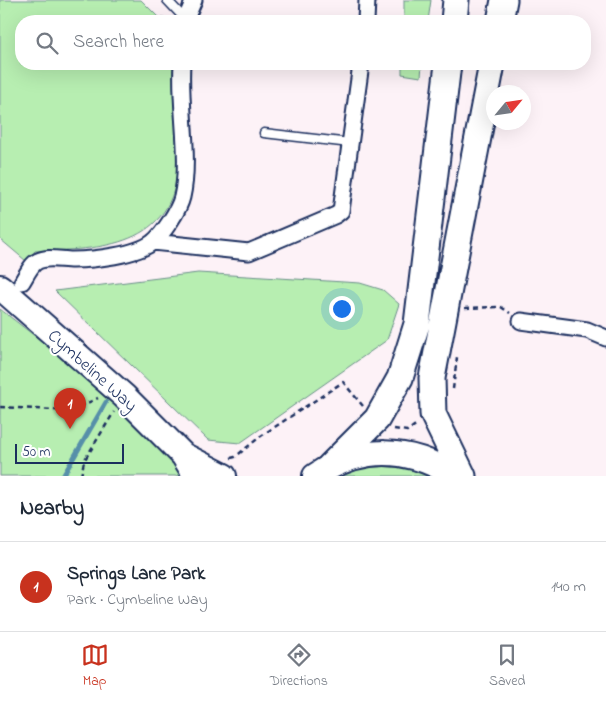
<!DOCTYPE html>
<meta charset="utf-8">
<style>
body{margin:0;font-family:"Indie Flower",sans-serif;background:#f6f6f7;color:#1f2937}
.compass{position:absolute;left:486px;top:85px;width:45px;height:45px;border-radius:50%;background:#fff;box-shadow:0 5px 20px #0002;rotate:61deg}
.scale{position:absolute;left:15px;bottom:12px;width:109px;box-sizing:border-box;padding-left:5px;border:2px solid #1b2f5e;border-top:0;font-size:14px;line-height:18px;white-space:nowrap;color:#1b2f5e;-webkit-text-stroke:4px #fff;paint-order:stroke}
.you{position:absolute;left:341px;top:308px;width:18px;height:18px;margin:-12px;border:4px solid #fff;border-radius:50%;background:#1a73e8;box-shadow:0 0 0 8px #1a73e833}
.badge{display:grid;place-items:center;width:32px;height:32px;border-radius:50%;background:#c8321e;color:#fff;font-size:16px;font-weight:700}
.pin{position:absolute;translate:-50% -41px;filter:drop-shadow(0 1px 2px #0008)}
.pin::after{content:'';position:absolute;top:26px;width:18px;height:15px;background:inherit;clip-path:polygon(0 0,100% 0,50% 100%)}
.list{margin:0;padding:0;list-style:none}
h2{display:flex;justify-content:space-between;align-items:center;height:65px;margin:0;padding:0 20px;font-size:21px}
h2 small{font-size:16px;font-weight:400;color:#747a83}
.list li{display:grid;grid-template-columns:32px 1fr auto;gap:15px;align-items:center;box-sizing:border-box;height:90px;padding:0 20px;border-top:1px solid #e0e1e3}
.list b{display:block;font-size:19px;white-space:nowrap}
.list p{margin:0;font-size:16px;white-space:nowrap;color:#747a83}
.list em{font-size:16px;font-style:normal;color:#747a83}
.icon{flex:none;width:28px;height:28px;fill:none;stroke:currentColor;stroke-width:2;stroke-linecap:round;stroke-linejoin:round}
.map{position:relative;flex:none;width:606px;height:476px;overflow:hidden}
.search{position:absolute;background:#fff;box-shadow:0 5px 20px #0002;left:15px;right:15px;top:15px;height:55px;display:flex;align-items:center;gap:12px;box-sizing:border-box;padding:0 18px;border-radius:20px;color:#747a83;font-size:19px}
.sheet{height:155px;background:#fff}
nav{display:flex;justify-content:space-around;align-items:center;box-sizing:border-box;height:70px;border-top:1px solid #e0e1e3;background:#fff;font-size:14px;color:#747a83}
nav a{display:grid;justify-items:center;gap:2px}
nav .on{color:#c8321e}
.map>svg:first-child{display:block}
.green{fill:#b7eeb1;stroke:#698e88}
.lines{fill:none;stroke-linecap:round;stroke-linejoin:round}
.stream{stroke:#578fa9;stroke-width:4.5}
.service-casing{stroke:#1b2f5e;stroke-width:11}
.minor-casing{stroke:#1b2f5e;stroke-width:19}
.primary-casing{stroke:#1b2f5e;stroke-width:28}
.trunk-casing{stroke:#1b2f5e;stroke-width:29}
.path{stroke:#1b2f5e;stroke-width:2.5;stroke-dasharray:5 4;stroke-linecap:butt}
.service{stroke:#fff;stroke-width:8}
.minor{stroke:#fff;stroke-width:15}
.primary{stroke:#fff;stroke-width:24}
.trunk{stroke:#fff;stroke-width:25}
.labels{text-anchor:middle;stroke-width:4;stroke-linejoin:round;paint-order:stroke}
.street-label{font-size:18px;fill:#1b2f5e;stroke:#fff}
</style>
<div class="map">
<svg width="606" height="476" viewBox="0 0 606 476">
<rect width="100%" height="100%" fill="#fdf2f7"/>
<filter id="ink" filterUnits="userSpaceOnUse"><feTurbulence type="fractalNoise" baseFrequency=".02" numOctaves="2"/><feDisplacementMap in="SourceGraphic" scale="10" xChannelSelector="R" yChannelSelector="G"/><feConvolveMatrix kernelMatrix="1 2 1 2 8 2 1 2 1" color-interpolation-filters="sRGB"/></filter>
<g filter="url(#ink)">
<!-- green -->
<path class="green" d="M0,0H141L158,17L176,21H21V64H175C172,97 180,130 178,163C175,247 100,250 35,251L26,261L0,239Z
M404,0H431L428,21H404Z
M402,64H422L421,77L402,74Z
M198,273L360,283L383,290L399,304L387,340L240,443L208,440L55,291Z
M0,309L94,382L187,476H0Z
M372,462L409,465L432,476H331Z"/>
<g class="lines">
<!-- stream -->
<path class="stream" d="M63,476L106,402"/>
<!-- service casing -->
<g class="service-casing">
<path id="service" d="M167,0L185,19
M264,133L350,143"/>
</g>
<!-- minor casing -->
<g class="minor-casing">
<path id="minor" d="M185,21L194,0
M366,21L367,0
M153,242L249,252L336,215L341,211L361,64
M22,282C26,276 31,264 38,261C48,256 61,260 72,260C93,260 137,255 153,242C163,234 179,210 182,197C191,158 179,106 182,64
M521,321L587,330L606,338"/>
</g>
<!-- primary casing -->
<g class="primary-casing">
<path id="primary" d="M0,287L124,396L183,455L196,476
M183,455L224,476
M315,476C361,445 409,446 455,476"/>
</g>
<!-- trunk casing -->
<g class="trunk-casing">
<path id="trunk" d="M454,21L456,0
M500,21L504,0
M330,466L377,419L400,378L417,324L448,64
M463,476L433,414L432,378L492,64"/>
</g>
<!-- path -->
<path class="path" d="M465,308L501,307L510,313
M453,389L457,357
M0,407L70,411L98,398
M394,429L407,431L417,424
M231,458L235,457L261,436L343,382L363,406
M81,476L84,461L114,412"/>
<!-- service -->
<use href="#service" class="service"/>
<!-- minor -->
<use href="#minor" class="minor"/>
<!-- primary -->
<use href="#primary" class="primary"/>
<!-- trunk -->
<use href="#trunk" class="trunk"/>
</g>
</g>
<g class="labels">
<!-- street labels -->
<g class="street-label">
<text transform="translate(93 370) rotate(42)" y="6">Cymbeline Way</text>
</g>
</g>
</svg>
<svg class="compass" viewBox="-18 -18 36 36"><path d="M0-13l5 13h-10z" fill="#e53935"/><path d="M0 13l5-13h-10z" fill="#747a83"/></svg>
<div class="scale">50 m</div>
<div class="you"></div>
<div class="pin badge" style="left:70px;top:429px">1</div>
<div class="search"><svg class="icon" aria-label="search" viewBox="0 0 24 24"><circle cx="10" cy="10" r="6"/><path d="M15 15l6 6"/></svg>Search here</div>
</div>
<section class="sheet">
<h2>Nearby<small></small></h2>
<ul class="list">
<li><span class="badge">1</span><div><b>Springs Lane Park</b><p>Park · Cymbeline Way</p></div><em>140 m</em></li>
</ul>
</section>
<nav>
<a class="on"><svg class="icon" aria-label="map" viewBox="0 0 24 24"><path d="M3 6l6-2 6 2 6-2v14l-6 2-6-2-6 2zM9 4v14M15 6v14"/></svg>Map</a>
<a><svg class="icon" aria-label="directions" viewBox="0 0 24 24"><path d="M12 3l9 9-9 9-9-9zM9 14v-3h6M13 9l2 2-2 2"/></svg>Directions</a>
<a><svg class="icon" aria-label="saved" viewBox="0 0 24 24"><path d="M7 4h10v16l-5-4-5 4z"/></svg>Saved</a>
</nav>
